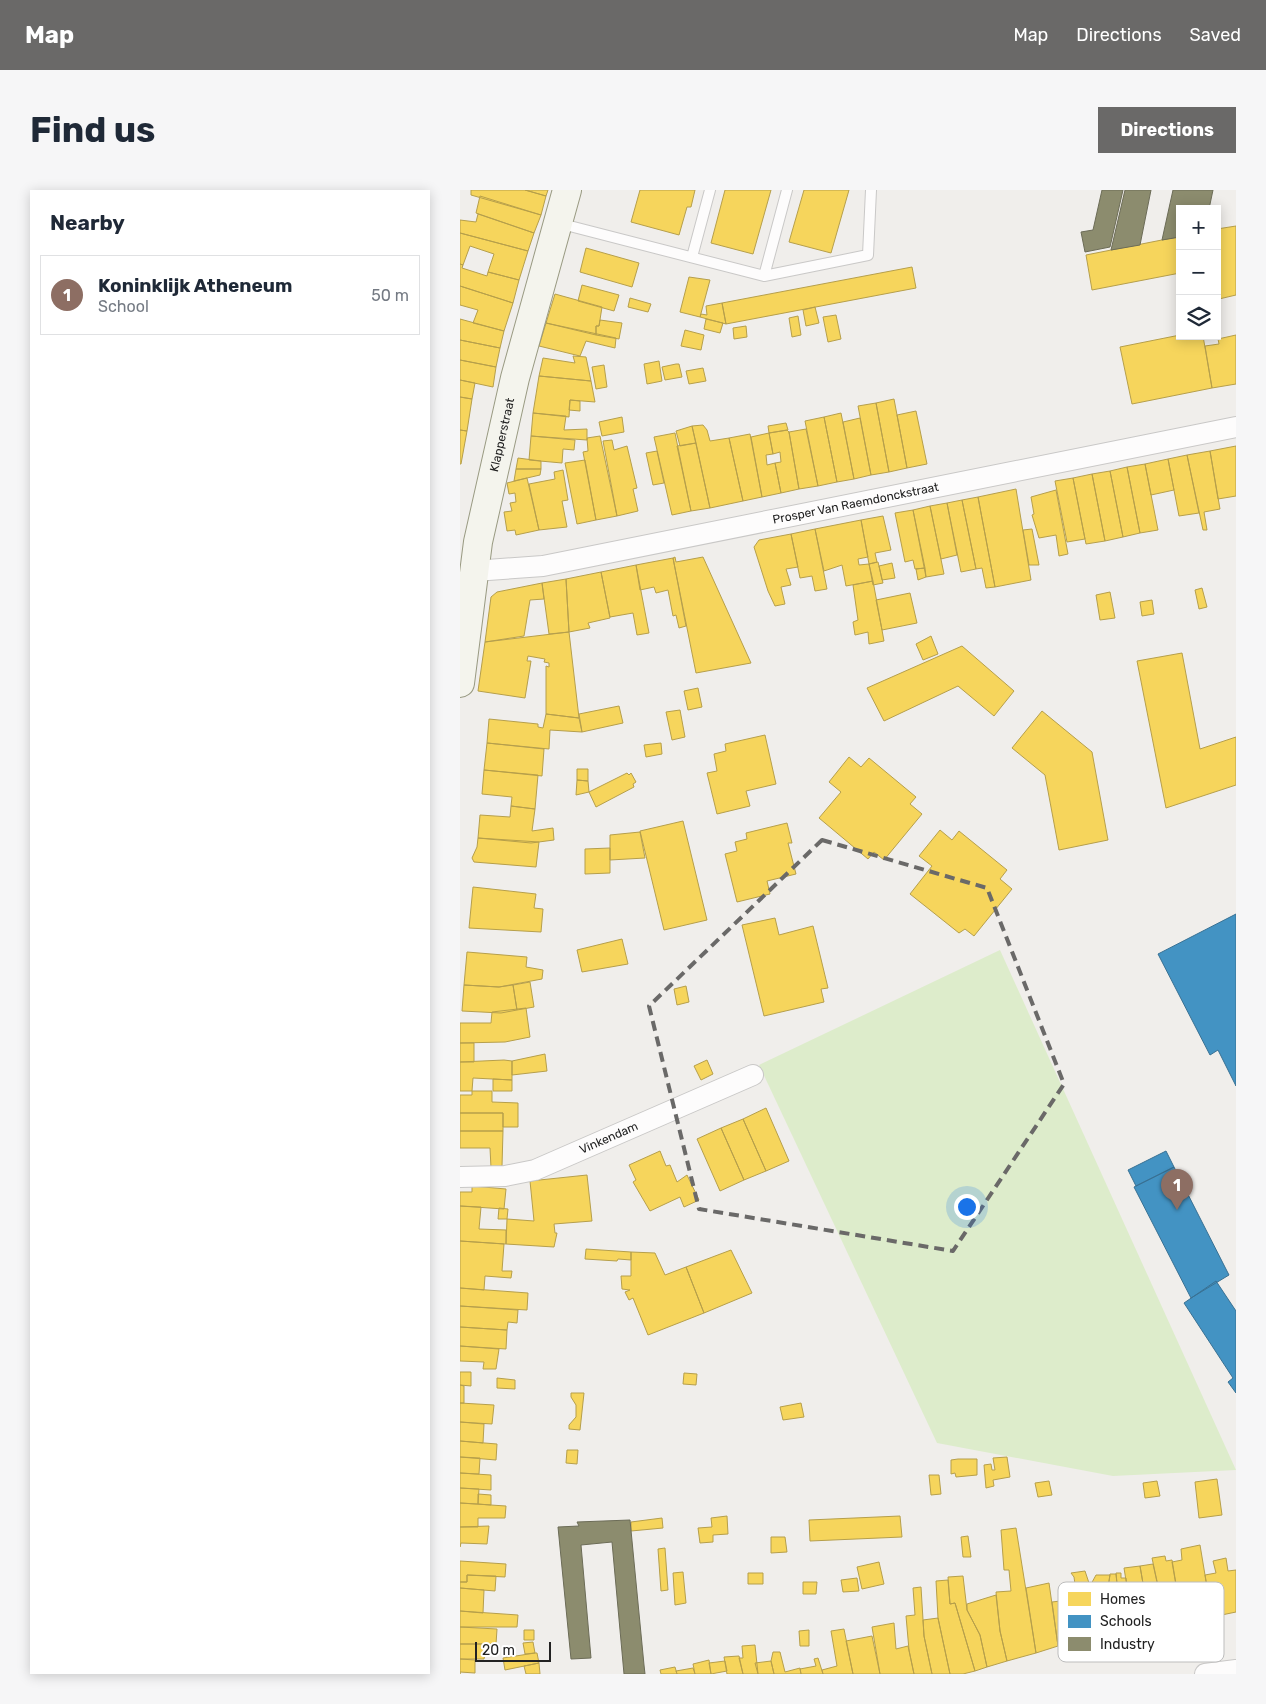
<!DOCTYPE html>
<meta charset="utf-8">
<style>
body{margin:0;font-family:Rubik,sans-serif;background:#f6f6f7;color:#1f2937}
.controls{position:absolute;right:15px;top:15px;display:grid;overflow:hidden;border-radius:0px;box-shadow:0 2px 12px #0003}
.controls button{width:45px;height:45px;display:grid;place-items:center;padding:0;border:0;border-bottom:1px solid #e0e1e3;background:#fff;color:#1f2937;font:25px sans-serif}
.scale{position:absolute;left:15px;bottom:12px;width:76px;box-sizing:border-box;padding-left:5px;border:2px solid #222;border-top:0;font-size:14px;line-height:18px;white-space:nowrap;color:#222;-webkit-text-stroke:4px #fff;paint-order:stroke}
.you{position:absolute;left:506px;top:1016px;width:18px;height:18px;margin:-12px;border:4px solid #fff;border-radius:50%;background:#1a73e8;box-shadow:0 0 0 8px #1a73e833}
.badge{display:grid;place-items:center;width:32px;height:32px;border-radius:50%;background:#6a6968;color:#fff;font-size:16px;font-weight:700}
.pin{position:absolute;translate:-50% -41px;filter:drop-shadow(0 1px 2px #0008)}
.pin::after{content:'';position:absolute;top:26px;width:18px;height:15px;background:inherit;clip-path:polygon(0 0,100% 0,50% 100%)}
.list{margin:0;padding:0;list-style:none}
h2{display:flex;justify-content:space-between;align-items:center;height:65px;margin:0;padding:0 20px;font-size:21px}
h2 small{font-size:16px;font-weight:400;color:#747a83}
.list li{display:grid;grid-template-columns:32px 1fr auto;gap:15px;align-items:center;box-sizing:border-box;height:80px;margin:0 10px 10px;padding:0 10px;border:1px solid #e0e1e3;border-radius:0px}
.list b{display:block;font-size:19px;white-space:nowrap}
.list p{margin:0;font-size:16px;white-space:nowrap;color:#747a83}
.list em{font-size:16px;font-style:normal;color:#747a83}
.icon{flex:none;width:28px;height:28px;fill:none;stroke:currentColor;stroke-width:2;stroke-linecap:round;stroke-linejoin:round}
.map{position:relative;flex:none;width:776px;height:1484px;overflow:hidden;border-radius:0px}
header{display:flex;align-items:center;gap:30px;box-sizing:border-box;height:70px;padding:0 25px;background:#6a6968;color:#fff}
header strong{font-size:24px}
nav{display:flex;gap:28px;margin-inline-start:auto;font-size:18px}
.intro{display:flex;align-items:center;justify-content:space-between;box-sizing:border-box;height:120px;padding:0 30px}
h1{margin:0;font-size:35px}
.button{padding:12px 22px;border-radius:0px;background:#6a6968;color:#fff;font-size:18px;font-weight:700}
main{display:flex;gap:30px;padding:0 30px}
aside{flex:1;background:#fff;border-radius:0px;box-shadow:0 2px 12px #0003}
.map>svg:first-child{display:block}
.grass{fill:#ddeccb}
.homes{fill:#f6d55c;stroke:#b69f4b}
.schools{fill:#4393c3;stroke:#397193}
.industry{fill:#8c8c6e;stroke:#6c6c57}
.lines{fill:none;stroke-linecap:round;stroke-linejoin:round}
.lane-casing{stroke:#c9c8c7;stroke-width:12}
.street-casing{stroke:#c9c8c7;stroke-width:22}
.secondary-casing{stroke:#999a82;stroke-width:30}
.lane{stroke:#fdfcfc;stroke-width:10}
.street{stroke:#fdfcfc;stroke-width:20}
.secondary{stroke:#f4f4ed;stroke-width:28}
.marked{fill:none;stroke:#6a6968;stroke-width:4;stroke-dasharray:10 6;stroke-linejoin:round}
.labels{text-anchor:middle;stroke-width:5;stroke-linejoin:round;paint-order:stroke}
.street-label{font-size:12px;fill:#222;stroke:#fff}
.key{fill:#fff;stroke:#bdbdbd;stroke-width:1}
.key-label{font-size:14px;fill:#222}
</style>
<header>
<strong>Map</strong>
<nav><a>Map</a><a>Directions</a><a>Saved</a></nav>
</header>
<div class="intro"><h1>Find us</h1><a class="button">Directions</a></div>
<main>
<aside>
<h2>Nearby<small></small></h2>
<ul class="list">
<li><span class="badge" style="background:#8d6e63">1</span><div><b>Koninklijk Atheneum</b><p>School</p></div><em>50 m</em></li>
</ul>
</aside>
<div class="map">
<svg width="776" height="1484" viewBox="0 0 776 1484">
<rect width="100%" height="100%" fill="#f0eeeb"/>
<!-- grass -->
<path class="grass" d="M540,760L776,1280L653,1286L477,1253L299,875Z"/>
<!-- homes -->
<path class="homes" d="M11,0H65L86,6L81,25L11,5Z
M65,0H88L86,6Z
M180,0H235L231,17H227L219,45L171,32Z
M265,0H311L293,64L251,53Z
M344,0H389L371,63L329,52Z
M20,6L81,25L74,43L16,23Z
M18,24L74,43L68,61L0,43V30L16,32Z
M776,36V105L759,109L757,39Z
M0,43L68,61L59,90L28,82L34,64L10,56L3,75L0,74Z
M717,47L720,83L632,100L626,65Z
M126,58L179,73L172,97L120,82Z
M0,74L3,75L2,78L27,86L28,82L59,90L53,113L0,96Z
M452,77L456,98L266,134L262,113Z
M229,87L250,90L240,127L220,122Z
M122,95L159,105L154,121L118,111Z
M0,96L53,113L44,141L13,133L18,120L0,115Z
M95,104L142,117L139,136H136V145L86,133Z
M170,108L191,114L188,122L168,117Z
M262,113L266,134L240,127L241,124L247,125L246,116Z
M355,117L359,133L346,136L343,120Z
M376,125L381,149L368,152L363,127Z
M338,126L341,145L332,147L329,128Z
M0,129L44,141L40,158L0,150Z
M246,129L263,133L260,143L244,139Z
M140,130L162,133L159,149L136,145V136H139Z
M86,133L156,148L155,158L126,151L120,166L79,156Z
M286,136L287,147L274,149L273,138Z
M225,140L244,145L241,160L221,156Z
M720,145L743,146L752,198L672,214L660,157Z
M776,145V194L752,198L745,156L759,154L758,149Z
M0,150L40,158L36,177L0,170Z
M113,166L126,167L131,191L79,186L83,168L115,173Z
M0,170L36,177L33,197L0,190Z
M199,171L202,191L187,194L184,174Z
M216,174H219L222,187L205,190L202,177Z
M144,175L147,197L136,199L132,177Z
M243,178L246,191L229,194L226,181Z
M79,186L131,191L135,212L110,210L109,227L73,223Z
M0,190L15,193L12,209L0,207Z
M0,207L12,209L7,241L0,240Z
M434,209L447,278L429,282L416,213Z
M110,210L120,211V221L109,220Z
M416,213L429,282L411,285L398,216Z
M456,221L467,274L447,278L437,225Z
M73,223L106,226L104,240L127,239V250L71,246Z
M381,223L394,289L377,292L364,227Z
M162,227L164,242L142,246L139,232Z
M364,227L377,292L358,296L345,231Z
M400,228L411,285L394,289L383,232Z
M326,233L328,240L309,243L308,236Z
M243,235L247,240L250,251L269,248L283,311L250,318L232,236Z
M232,236L236,253L220,256L216,241Z
M346,239L358,296L339,299L329,242Z
M0,240L7,241L1,274H0Z
M327,240L329,242L339,299L321,303L315,273L321,272L320,262L313,264L309,243Z
M215,243L231,321L212,325L194,247Z
M309,243L313,264L306,265L307,275L315,273L321,303L302,307L291,247Z
M290,244L302,307L283,311L269,248Z
M71,246L115,250L114,260L103,259L102,273L69,270Z
M140,246L157,326L136,330L123,262L128,261L127,248Z
M152,250L154,260L167,256L177,298L173,299L178,321L157,326L143,251Z
M236,253L250,318L231,321L217,256Z
M776,256V306L758,309L750,261Z
M197,261L204,293L193,295L186,263Z
M750,261L760,319L744,322L747,340H743L727,265Z
M727,265L739,323L719,326L708,269Z
M58,268L81,271V279H56Z
M708,269L714,300L691,305L685,274Z
M125,270L136,330L117,334L105,273Z
M685,274L698,340L680,343L667,277Z
M667,277L680,343L663,347L650,281Z
M56,279H81L80,285L54,291Z
M103,280L108,310L102,311L107,337L79,340L69,294L95,289L94,282Z
M650,281L663,347L645,351L632,284Z
M632,284L645,351L626,354L613,288Z
M67,288L79,340L56,345L55,340L47,341L44,322L52,321L50,313L56,312L55,303L49,304L47,293Z
M613,288L625,349L607,352L595,291Z
M556,299L571,390L535,397L518,307Z
M596,300L608,364L599,366L596,345L579,348L572,325L574,324L571,307Z
M518,307L535,397L526,398L522,378L516,379L502,310Z
M502,310L516,379L501,382L487,313Z
M487,313L497,365L481,369L470,316Z
M470,316L484,384L466,387L453,320Z
M453,320L465,378L455,379L453,370L445,372L435,323Z
M423,326L431,360L415,363L417,372L409,374L401,330Z
M401,330L408,367L398,369L399,375L409,374L413,391L386,396L382,375L364,381L355,339Z
M355,339L367,399L355,401L352,386L340,388L331,344Z
M572,339L579,375H569L563,340Z
M331,344L338,377L326,379L331,395L321,397L325,414L315,416L308,401L294,357L299,350Z
M215,367L216,372L243,367L291,473L236,483L213,368Z
M213,368L226,436L219,438L216,425L213,426L208,400L196,403L194,397L180,400L176,375Z
M418,372L423,393L413,395L409,374Z
M432,373L435,388L422,390L419,376Z
M176,375L189,443L177,445L173,423L150,427L141,382Z
M465,378L466,387L458,390L456,379Z
M141,382L150,428L128,433L130,438L109,442L106,389Z
M106,389L109,442L89,444L82,393Z
M413,391L424,451L409,454L408,442L395,445L393,432L398,430L393,395Z
M82,393L84,409L70,410L64,446L25,452L31,407L37,402Z
M742,398L747,417L739,419L735,400Z
M650,402L655,428L640,430L636,405Z
M450,403L457,433L422,440L416,410Z
M692,410L694,424L682,426L680,412Z
M109,442L119,528L86,524V476L89,477V473L84,472L85,469L68,466L67,471H71L65,508L18,501L25,452Z
M471,446L478,464L463,470L456,454Z
M502,456L554,501L534,526L498,496L424,531L407,498Z
M722,463L740,559L776,547V595L706,618L677,471Z
M238,498L242,517L228,520L224,501Z
M159,516L163,533L122,542L119,524Z
M220,520L225,547L212,550L206,522Z
M582,521L632,562L648,650L599,660L585,585L552,558Z
M86,524L119,528L122,542L90,540L89,559L27,553L29,529L78,534V537L83,538Z
M305,545L316,594L286,601L290,616L257,624L247,583L257,581L254,564L266,561L265,554Z
M27,553L84,559L82,586L24,580Z
M201,553L202,564L186,567L184,555Z
M389,567L401,577L409,568L456,607L450,614L462,624L424,670L414,662L408,669L359,628L381,602L369,592Z
M117,579H128V591L117,590Z
M24,580L78,585L75,619L51,616L52,607L22,604Z
M167,583L169,585L171,583L176,592L173,594L174,597L136,617L129,602Z
M117,590L128,591L129,602L116,605Z
M51,616L75,619L72,641L93,638L94,650L71,653L18,648L20,625L50,627Z
M223,631L247,730L204,740L180,641Z
M327,633L332,653H328L336,684L307,691L310,704L277,712L265,664L277,661L275,652L287,649L286,643Z
M480,640L492,650L499,641L547,680L540,689L552,699L514,746L505,739L499,743L450,704L472,676L459,666Z
M180,642L185,668L150,670V645Z
M18,648L79,652L76,677L14,672L12,668L17,657Z
M150,658V683L125,684V659Z
M13,697L76,704L74,718L83,719L81,742L9,738Z
M315,728L319,745L353,736L368,798L361,799L364,812L304,826L282,735Z
M162,749L168,774L122,782L117,760Z
M7,762L67,767L66,777L83,780L82,789L39,797L4,795Z
M70,792L74,817L57,820L53,795Z
M4,795L39,797L53,795L57,820L41,823L2,821Z
M226,796L229,812L217,815L214,799Z
M66,818L70,847L45,852L0,853V833H31L32,822Z
M0,853H14V872H0Z
M85,864L87,881L52,885V871Z
M44,870L52,871V890L13,888L12,901H0V872Z
M247,870L253,884L241,890L234,876Z
M33,889L52,890V901H33Z
M12,901H32V912L58,913V937H43V923H0V905H12Z
M306,918L329,971L306,981L283,929Z
M0,923H43V941H0Z
M283,929L306,981L284,990L261,938Z
M261,938L284,990L260,1001L237,949Z
M0,941H43L42,976L31,978L30,958H0Z
M200,961L206,976L210,975L217,992L227,985L239,1010L224,1017L220,1007L190,1021L173,992L176,990L169,975Z
M127,985L132,1031L94,1034L95,1043H97L94,1057L46,1054L47,1029L74,1031L70,991Z
M12,996L46,999L44,1019L0,1016V1002H12Z
M0,1016L21,1017L19,1039L46,1040V1054L0,1051Z
M39,1018L48,1019L47,1029H38Z
M0,1051L44,1054L42,1081H52L51,1088L25,1086L24,1100L0,1098Z
M126,1059L171,1062V1070L158,1069L157,1071L125,1069Z
M271,1060L292,1103L244,1123L226,1077Z
M171,1062L195,1063L205,1085L226,1077L244,1123L188,1145L173,1108L169,1110L165,1102L170,1100L162,1099L161,1086H171Z
M0,1098L68,1103L67,1120L0,1116Z
M0,1116L58,1120L57,1133L48,1132L47,1140L0,1137Z
M0,1137L47,1140L46,1159L0,1156Z
M0,1156L39,1159L36,1179H23L24,1172L0,1171Z
M0,1182H11V1196L0,1195Z
M224,1183L237,1184L236,1195L223,1194Z
M37,1188L55,1190V1199L37,1198Z
M0,1195L4,1196V1213H0Z
M111,1203H124L120,1240L109,1239V1235L116,1227V1215L111,1207Z
M0,1213L34,1215L32,1234L0,1232Z
M341,1213L344,1227L323,1230L320,1217Z
M0,1232L24,1234L23,1253L0,1251Z
M0,1251L37,1254L36,1270L0,1267Z
M107,1260H118L117,1274L106,1273Z
M0,1267L20,1268L19,1284L0,1283Z
M547,1267L550,1287L533,1290L534,1296L526,1298L524,1275L531,1274L532,1280H535L533,1268Z
M498,1269H517V1285L496,1287L495,1283L491,1284V1270Z
M0,1283L31,1285V1300L0,1298Z
M469,1285H479L481,1304L471,1305Z
M757,1289L762,1325L739,1328L735,1292Z
M589,1291L592,1305L578,1307L575,1293Z
M697,1291L700,1306L685,1308L683,1293Z
M0,1298L19,1299L18,1314L0,1313Z
M18,1304L31,1305V1315L18,1314Z
M0,1313L46,1316L45,1328H18V1337H0Z
M267,1326L268,1344L253,1345V1352L240,1353L238,1338L252,1337L251,1328Z
M440,1326L442,1347L350,1351L349,1330Z
M202,1328L203,1338L171,1341V1332Z
M29,1336L27,1354L1,1353L0,1357V1337Z
M556,1338L576,1463L547,1471L540,1441L536,1402L551,1401L549,1380H544L541,1340Z
M508,1346L511,1367H503L501,1347Z
M311,1347H325L327,1362L311,1363Z
M740,1355L752,1427L722,1430L712,1372L722,1370L721,1359Z
M205,1358L208,1400L201,1401L198,1359Z
M705,1366L706,1371L712,1370L722,1430L706,1433L692,1368Z
M766,1368L768,1381L776,1380V1422L752,1427L745,1385L756,1383L753,1371Z
M0,1371L46,1374L45,1387L7,1385V1392H0Z
M419,1372L424,1394L402,1399L397,1377Z
M693,1374L706,1433L713,1464L693,1461L695,1429L685,1405L680,1376Z
M680,1376L685,1405L695,1429L693,1461L677,1459L681,1427L668,1403L664,1378Z
M625,1381L630,1396L633,1452L618,1454L617,1409L614,1387L611,1383Z
M223,1382L226,1413L215,1415L213,1383Z
M288,1383H303V1394H288Z
M656,1383H661V1388H666L668,1403L681,1427L677,1459L662,1456L664,1425L658,1404Z
M650,1384H656L658,1404L664,1425L662,1456L647,1454L650,1425H647V1405Z
M7,1385L36,1386L35,1401L0,1398V1392H7Z
M636,1385H650L647,1405V1425H650L647,1454L633,1452L630,1396Z
M503,1386L507,1420L520,1445L527,1477L515,1481L495,1413L490,1414L488,1387Z
M397,1388L399,1401L383,1402L381,1390Z
M488,1390L490,1414L495,1413L515,1481L503,1484H490L478,1428L476,1391Z
M343,1392H357L356,1404H343Z
M589,1393L598,1456L576,1463L566,1398Z
M461,1397L464,1446L472,1484H454L449,1460L446,1426L455,1425L453,1398Z
M0,1398L24,1400L23,1423L0,1421Z
M536,1405L540,1441L547,1471L527,1477L520,1445L507,1420V1414Z
M617,1409L618,1454L598,1456L592,1412Z
M0,1421L58,1425L57,1437H0Z
M478,1428L490,1484H472L464,1446L463,1430Z
M434,1433L436,1459L448,1456L454,1484H420L412,1437Z
M0,1437L37,1439L36,1454H0Z
M384,1439L393,1484H363L362,1480L377,1476L371,1441Z
M64,1440H74V1450H64Z
M349,1440V1456H340L339,1441Z
M412,1446L420,1484H393L386,1451Z
M73,1452L75,1463L65,1464L63,1453Z
M0,1454H33L32,1464H25L24,1469H0Z
M295,1455L298,1484H283L279,1468H283L282,1456Z
M313,1462H320L325,1482L340,1478L341,1484H314L311,1471Z
M75,1463H77L79,1473L45,1480L43,1468Z
M279,1466L283,1484H267L264,1467Z
M358,1468L363,1484H341L340,1479L356,1476L354,1469Z
M0,1469L15,1470V1483L0,1482V1484Z
M249,1470L251,1484H235L233,1474Z
M265,1471L267,1481L251,1484L249,1473Z
M311,1471L314,1484H298L295,1473Z
M79,1473L80,1484H66L64,1476Z
M215,1477L217,1484H201L200,1480Z
M233,1478L235,1484H217L216,1481Z"/>
<!-- schools -->
<path class="schools" d="M776,724V896L758,860L750,865L698,764Z
M706,961L714,977L676,996L668,980Z
M714,977L769,1085L731,1108L674,997Z
M756,1091L776,1121V1203L768,1192L773,1188L724,1113Z"/>
<!-- industry -->
<path class="industry" d="M642,0H663L650,57L625,62L621,42L633,40Z
M665,0H691L680,55L651,60Z
M713,0H753L749,19H720V47L702,50Z
M170,1330L184,1475L185,1484H164L152,1352L121,1355L131,1468L111,1469L98,1337L119,1336L117,1332Z"/>
<g class="lines">
<!-- lane casing -->
<g class="lane-casing">
<path id="lane" d="M98,33L304,86L408,65L411,0
M232,67L250,0
M304,86L327,0"/>
</g>
<!-- street casing -->
<g class="street-casing">
<g id="street">
<path id="s1" d="M14,381L83,376L776,237"/>
<path id="s2" d="M0,987L45,986L75,980L293,885"/>
<path d="M745,1484L776,1480"/>
</g>
</g>
<!-- secondary casing -->
<g class="secondary-casing">
<g id="secondary">
<path id="s3" d="M0,493L18,352L55,188L107,0"/>
</g>
</g>
<!-- lane -->
<use href="#lane" class="lane"/>
<!-- street -->
<use href="#street" class="street"/>
<!-- secondary -->
<use href="#secondary" class="secondary"/>
</g>
<!-- marked area -->
<path class="marked" d="M362,650L527,698L604,894L493,1061L239,1019L189,816Z"/>
<g class="labels">
<!-- street labels -->
<g class="street-label">
<text dy="4" stroke="none"><textPath href="#s3" startOffset="252">Klapperstraat</textPath></text>
<text dy="4" stroke="none"><textPath href="#s1" startOffset="388">Prosper Van Raemdonckstraat</textPath></text>
<text dy="4" stroke="none"><textPath href="#s2" startOffset="156">Vinkendam</textPath></text>
</g>
</g>
<!-- legend -->
<rect x="598" y="1392" width="166" height="80" rx="8" class="key"/>
<rect x="608" y="1402" width="23" height="14" fill="#f6d55c"/>
<rect x="608" y="1425" width="23" height="13" fill="#4393c3"/>
<rect x="608" y="1447" width="23" height="14" fill="#8c8c6e"/>
<g class="key-label">
<text x="640" y="1414">Homes</text>
<text x="640" y="1436">Schools</text>
<text x="640" y="1459">Industry</text>
</g>
</svg>
<div class="controls">
<button>+</button>
<button>−</button>
<button><svg class="icon" aria-label="layers" viewBox="0 0 24 24"><path d="M12 4l9 5-9 5-9-5zM3 14l9 5 9-5"/></svg></button>
</div>
<div class="scale">20 m</div>
<div class="you"></div>
<div class="pin badge" style="left:717px;top:1020px;background:#8d6e63">1</div>
</div>
</main>
